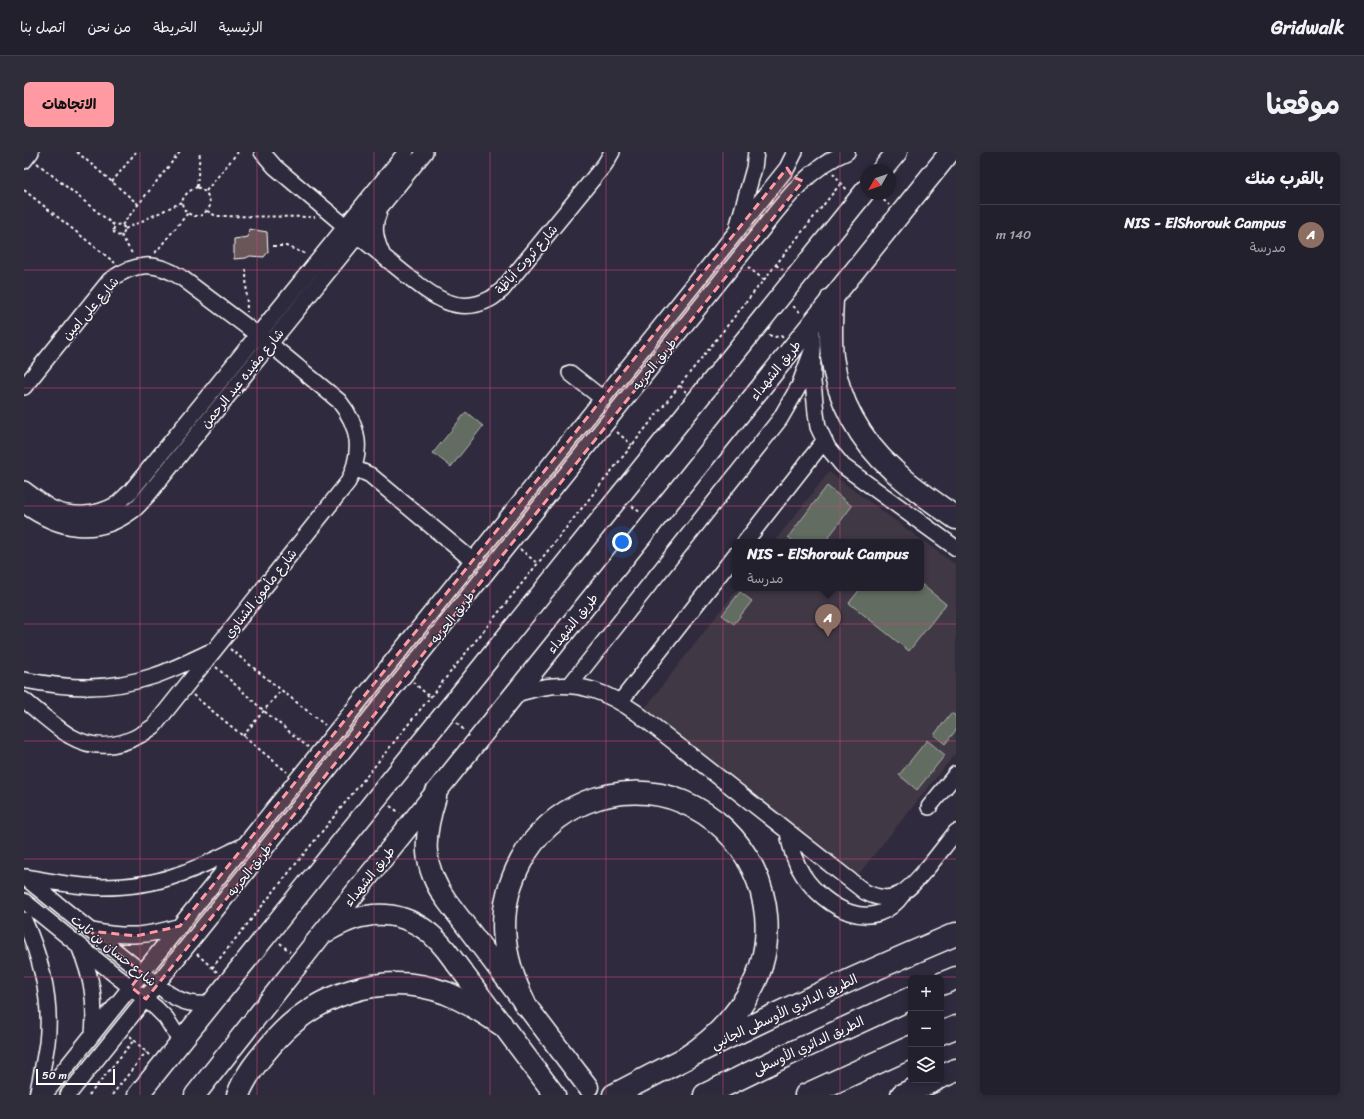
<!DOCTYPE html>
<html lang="ar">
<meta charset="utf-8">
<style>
body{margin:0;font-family:Sriracha,"Playpen Sans Arabic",sans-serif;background:#2f2d3a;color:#f1f3f6;direction:rtl}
.controls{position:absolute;right:12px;bottom:12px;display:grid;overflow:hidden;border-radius:6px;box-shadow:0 2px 6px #0003}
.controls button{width:36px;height:36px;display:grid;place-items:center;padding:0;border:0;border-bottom:1px solid #403e4a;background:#23202e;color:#f1f3f6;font:20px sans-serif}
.compass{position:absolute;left:836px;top:12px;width:36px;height:36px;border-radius:50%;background:#23202e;box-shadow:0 2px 6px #0003;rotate:230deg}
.scale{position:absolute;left:12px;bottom:10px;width:79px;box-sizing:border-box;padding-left:4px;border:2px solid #fff;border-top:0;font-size:11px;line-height:14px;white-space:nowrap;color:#fff;-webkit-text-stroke:3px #2f2a3d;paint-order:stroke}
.you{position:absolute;left:598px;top:390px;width:14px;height:14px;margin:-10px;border:3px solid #fff;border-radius:50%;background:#1a73e8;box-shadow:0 0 0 6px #1a73e833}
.badge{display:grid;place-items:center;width:26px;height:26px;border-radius:50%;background:#ff9aa2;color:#fff;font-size:13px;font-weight:700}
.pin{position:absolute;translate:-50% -33px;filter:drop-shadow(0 1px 2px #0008)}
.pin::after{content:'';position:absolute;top:21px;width:14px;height:12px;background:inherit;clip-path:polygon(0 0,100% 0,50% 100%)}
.popup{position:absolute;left:708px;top:387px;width:192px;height:52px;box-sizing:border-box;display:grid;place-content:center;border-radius:6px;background:#23202e;filter:drop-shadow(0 1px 3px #0005);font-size:13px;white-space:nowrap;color:#a3a3aa}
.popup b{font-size:15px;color:#f1f3f6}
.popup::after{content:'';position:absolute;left:50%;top:100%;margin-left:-8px;border:8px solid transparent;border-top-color:#23202e}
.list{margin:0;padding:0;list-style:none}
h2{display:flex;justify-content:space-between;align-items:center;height:52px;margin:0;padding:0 16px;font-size:17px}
h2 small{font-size:13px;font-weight:400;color:#a3a3aa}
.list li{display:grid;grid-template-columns:26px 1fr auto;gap:12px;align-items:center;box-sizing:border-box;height:60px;padding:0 16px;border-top:1px solid #403e4a}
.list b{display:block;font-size:15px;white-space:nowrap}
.list p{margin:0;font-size:13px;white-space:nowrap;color:#a3a3aa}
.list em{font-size:13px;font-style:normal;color:#a3a3aa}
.icon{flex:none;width:22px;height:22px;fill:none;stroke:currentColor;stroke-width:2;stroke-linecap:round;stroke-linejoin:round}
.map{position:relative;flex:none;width:932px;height:943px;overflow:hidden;direction:ltr;border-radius:6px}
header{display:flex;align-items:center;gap:24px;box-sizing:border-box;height:56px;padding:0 20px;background:#23202e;border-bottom:1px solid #403e4a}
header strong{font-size:19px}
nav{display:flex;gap:22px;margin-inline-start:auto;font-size:14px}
.intro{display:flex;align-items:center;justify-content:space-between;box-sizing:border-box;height:96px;padding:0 24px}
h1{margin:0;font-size:28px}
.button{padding:10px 18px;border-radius:6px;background:#ff9aa2;color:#111;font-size:14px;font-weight:700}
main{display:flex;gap:24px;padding:0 24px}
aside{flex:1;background:#23202e;border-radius:6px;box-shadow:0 2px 6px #0003}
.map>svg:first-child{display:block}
.built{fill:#413745}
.green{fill:#626c60;stroke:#b0b6b0}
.building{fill:#6a5559;stroke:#fff}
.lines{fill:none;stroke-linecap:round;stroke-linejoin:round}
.minor-casing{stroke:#fff;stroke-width:18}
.major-casing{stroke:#fff;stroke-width:23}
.highway-casing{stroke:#fff;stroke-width:25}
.path{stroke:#fff;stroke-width:2;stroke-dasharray:3 3;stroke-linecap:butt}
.minor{stroke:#2f2a3d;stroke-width:15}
.major{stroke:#2f2a3d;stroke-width:20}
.highway{stroke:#2f2a3d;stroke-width:22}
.marked{fill:#ff9aa2;fill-opacity:0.2;stroke:#ff9aa2;stroke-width:3;stroke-dasharray:8 5;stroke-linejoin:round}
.grid{fill:none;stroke:#ce467c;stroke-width:1;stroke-opacity:0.55}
.labels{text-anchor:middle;stroke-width:3;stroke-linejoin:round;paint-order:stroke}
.street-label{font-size:13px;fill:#fff;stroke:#2f2a3d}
</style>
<header>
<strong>Gridwalk</strong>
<nav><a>الرئيسية</a><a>الخريطة</a><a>من نحن</a><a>اتصل بنا</a></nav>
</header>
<div class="intro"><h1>موقعنا</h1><a class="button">الاتجاهات</a></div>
<main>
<aside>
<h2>بالقرب منك<small></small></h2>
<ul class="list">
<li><span class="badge" style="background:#8d6e63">A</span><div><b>NIS - ElShorouk Campus</b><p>مدرسة</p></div><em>140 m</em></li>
</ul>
</aside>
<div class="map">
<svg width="932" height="943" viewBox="0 0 932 943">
<rect width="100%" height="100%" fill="#2f2a3d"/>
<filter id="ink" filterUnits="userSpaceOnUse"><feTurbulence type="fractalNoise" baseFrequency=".025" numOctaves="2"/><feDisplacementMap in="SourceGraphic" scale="8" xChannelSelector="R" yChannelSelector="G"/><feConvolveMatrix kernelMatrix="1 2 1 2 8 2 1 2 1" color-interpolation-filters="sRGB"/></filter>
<g filter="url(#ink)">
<!-- built -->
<path class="built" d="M805,320L932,413V601L833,724L621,556L714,436H897V390H750Z"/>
<!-- green -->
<path class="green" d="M442,260L459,274L427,315L409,301Z
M803,334L828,354L801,390H770L764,385Z
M897,432L922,452L885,499L825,451L837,436H897Z
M716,440L728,449L710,472L698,463Z
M927,561L932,564V578L921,592L910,583Z
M903,588L921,603L893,638L875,623Z"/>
<!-- building -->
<path class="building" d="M225,77L243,80L244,100L240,105L226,104L222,106L210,107V87L224,85Z"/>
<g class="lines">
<!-- minor casing -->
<g class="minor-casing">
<path id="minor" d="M238,0L251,15L321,74
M0,9L7,0
M355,60C348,75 352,89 359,104
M714,73L730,16L732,0
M333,83C349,96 365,109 381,122C406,142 432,165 466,147C470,145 474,141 478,138L581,12L588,0
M788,171L789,230L792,261L794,275L804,296L819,314L932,396
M546,221L579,247
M0,235L86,128C111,110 132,109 158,126L246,192L315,249C336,275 339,300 324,330L130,574C105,593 75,601 46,584C30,574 15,560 0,548
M330,316L346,323L449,409
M0,337C8,343 16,349 25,355C46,366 73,364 93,352C98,348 102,343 107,339L382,0
M0,353C34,378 72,386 108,359C114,355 118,349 123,344L401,0
M721,390L800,289
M0,528C47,537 84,539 130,524C151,517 170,507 190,498
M546,533L756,267L775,234L788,199
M490,542C500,540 510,537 520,535C557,529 584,541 613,561L841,740C872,756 886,736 905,714C914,703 923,691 932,680
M596,550L711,403
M905,655L932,622
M764,680C766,695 770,709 779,723C801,756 850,784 879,742
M0,725L145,842C160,851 169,853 187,852
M1,725C26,729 52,735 77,735C102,735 129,732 153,723C175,716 196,705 217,695
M0,749L132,856L142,866L157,890
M0,768C17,806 28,849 23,891C20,909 17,926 13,943
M69,779C103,786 124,784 156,774
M55,794C68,826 72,847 69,882
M20,943L712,80L763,16L771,0
M44,943L728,90C756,56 781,17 823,0"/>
</g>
<!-- major casing -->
<g class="major-casing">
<path id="major" d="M858,18L873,0
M412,645C399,685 397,714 423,749L564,935
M302,780C310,776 318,771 327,768C365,755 397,767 422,798L531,943
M114,943L842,38
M171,943L298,782L926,0"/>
</g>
<!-- highway casing -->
<g class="highway-casing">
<path id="highway" d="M808,147C807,166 806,185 808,205C814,248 836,289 869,318C888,336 911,351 932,366
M917,832L932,826
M501,852C477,804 471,757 497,709C511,682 535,661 562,650C593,638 628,637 659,650C722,676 757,748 737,814C725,852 694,886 660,907
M917,881L932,875
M917,925L932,918
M214,943C221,924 234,908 247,893C289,842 359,818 422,841C442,849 459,860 477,872
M590,943C702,884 816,831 932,782
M681,943L763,903L887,846
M782,943L887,895
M878,943L911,928"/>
</g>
<!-- path -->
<path class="path" d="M53,0L114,52
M13,11L91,74
M809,21L823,38
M88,30L112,0
M173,35C182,39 186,44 186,54C184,57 181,61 178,63C166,69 143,49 173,35Z
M173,35L176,0
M0,38L91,111
M182,39L214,0
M855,44L865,53
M183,59L192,64L291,65
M89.5 78a5.5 5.5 0 1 1 11 0a5.5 5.5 0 1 1-11 0Z
M98,73L156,0
M101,77L158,50
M97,83L109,103
M249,94H262L282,102
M131,101L164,61
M752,113L759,118
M724,115L740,128
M222,117L223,160
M769,154L777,161
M745,183L750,185L757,184L759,186
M656,234L662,240
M593,280L608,293
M608,354L617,361
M496,397L514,412
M206,497L301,573
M192,515L240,559L284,595
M389,530L406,545
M169,543L263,620
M433,571L441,579
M219,584L257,538
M366,654L376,661
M256,791L266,800
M173,802L193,820
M188,816L491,440L817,31
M106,884L127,905
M65,943L110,888
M88,943L122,900"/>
<!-- minor -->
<use href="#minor" class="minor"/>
<!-- major -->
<use href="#major" class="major"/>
<!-- highway -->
<use href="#highway" class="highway"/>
</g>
</g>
<!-- marked area -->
<path class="marked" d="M763,16L769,25L779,29L122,847L107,835L118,821L66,779L112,784L156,774Z"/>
<!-- grid -->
<path class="grid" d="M116,0V943M233,0V943M350,0V943M466,0V943M582,0V943M699,0V943M816,0V943M0,118H932M0,236H932M0,354H932M0,472H932M0,589H932M0,707H932M0,825H932"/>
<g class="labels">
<!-- street labels -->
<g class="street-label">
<text transform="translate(502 107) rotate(-49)" y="5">شارع ثروت أباظة</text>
<text transform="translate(66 156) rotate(-49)" y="5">شارع على امين</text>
<text transform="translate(630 212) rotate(-51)" y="5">طريق الحريه</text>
<text transform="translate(751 218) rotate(-51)" y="5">طريق الشهداء</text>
<text transform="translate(218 226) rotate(-51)" y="5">شارع مفيده عبد الرحمن</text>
<text transform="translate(236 441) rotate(-52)" y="5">شارع مأمون الشناوى</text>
<text transform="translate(428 465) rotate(-51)" y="5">طريق الحريه</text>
<text transform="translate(548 471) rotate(-51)" y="5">طريق الشهداء</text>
<text transform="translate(225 718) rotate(-51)" y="5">طريق الحريه</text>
<text transform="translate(345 724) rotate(-51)" y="5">طريق الشهداء</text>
<text transform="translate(90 798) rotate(39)" y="5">شارع حسان بن ثابت</text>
<text transform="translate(760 859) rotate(-25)" y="5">الطريق الدائري الأوسطى الجانبي</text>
<text transform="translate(784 893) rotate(-25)" y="5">الطريق الدائري الأوسطى</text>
</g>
</g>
</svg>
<div class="controls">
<button>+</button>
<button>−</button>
<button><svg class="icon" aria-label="layers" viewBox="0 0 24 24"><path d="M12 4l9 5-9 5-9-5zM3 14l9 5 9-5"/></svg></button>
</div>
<svg class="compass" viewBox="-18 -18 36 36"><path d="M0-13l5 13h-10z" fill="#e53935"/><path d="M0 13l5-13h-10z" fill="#a3a3aa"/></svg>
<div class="scale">50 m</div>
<div class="you"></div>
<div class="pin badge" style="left:804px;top:485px;background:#8d6e63">A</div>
<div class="popup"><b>NIS - ElShorouk Campus</b>مدرسة</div>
</div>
</main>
